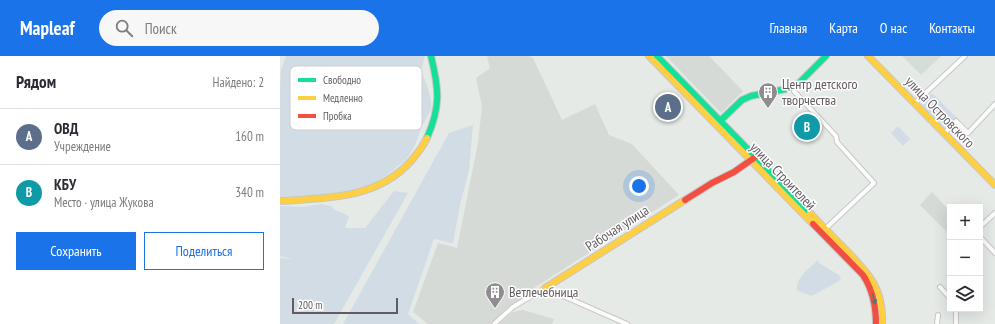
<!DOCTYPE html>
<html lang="ru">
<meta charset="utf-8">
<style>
body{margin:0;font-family:"PT Sans Narrow",sans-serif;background:#f7f7f7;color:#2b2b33}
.controls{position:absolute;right:12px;bottom:12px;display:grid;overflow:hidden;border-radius:0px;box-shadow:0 4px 16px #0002}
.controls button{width:36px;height:36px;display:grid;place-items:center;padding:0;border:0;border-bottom:1px solid #e1e1e2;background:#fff;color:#2b2b33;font:20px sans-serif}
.scale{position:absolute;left:12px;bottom:10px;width:106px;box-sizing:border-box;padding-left:4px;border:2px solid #625b61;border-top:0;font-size:11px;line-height:14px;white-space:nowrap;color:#625b61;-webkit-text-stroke:3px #fff;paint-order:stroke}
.you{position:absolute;left:359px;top:130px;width:14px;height:14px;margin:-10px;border:3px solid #fff;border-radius:50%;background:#1a73e8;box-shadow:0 0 0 6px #1a73e833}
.badge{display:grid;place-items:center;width:26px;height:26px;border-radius:50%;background:#1a73e8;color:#fff;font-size:13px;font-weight:700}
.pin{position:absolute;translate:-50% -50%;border:2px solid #fff;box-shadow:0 1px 4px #0006}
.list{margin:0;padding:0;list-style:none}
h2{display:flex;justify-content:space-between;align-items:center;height:52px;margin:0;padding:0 16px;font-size:17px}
h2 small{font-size:13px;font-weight:400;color:#7c7c81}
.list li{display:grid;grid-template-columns:26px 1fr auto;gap:12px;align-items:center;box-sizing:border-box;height:56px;padding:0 16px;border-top:1px solid #e1e1e2}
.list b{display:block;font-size:15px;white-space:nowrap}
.list p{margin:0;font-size:13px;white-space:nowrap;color:#7c7c81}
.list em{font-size:13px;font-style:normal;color:#7c7c81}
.actions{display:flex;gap:8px;padding:12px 16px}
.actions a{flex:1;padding:9px 0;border:1px solid #1a73e8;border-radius:0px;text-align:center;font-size:14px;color:#1a73e8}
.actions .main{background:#1a73e8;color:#fff}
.icon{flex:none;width:22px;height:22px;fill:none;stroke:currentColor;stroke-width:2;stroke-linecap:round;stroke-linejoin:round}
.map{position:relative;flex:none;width:715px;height:268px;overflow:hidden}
header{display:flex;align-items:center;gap:24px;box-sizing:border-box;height:56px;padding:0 20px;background:#1a73e8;color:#fff}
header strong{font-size:19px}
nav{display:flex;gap:22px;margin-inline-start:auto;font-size:14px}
.search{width:280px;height:36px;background:#f7f7f7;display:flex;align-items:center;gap:10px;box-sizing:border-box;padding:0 14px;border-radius:22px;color:#7c7c81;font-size:15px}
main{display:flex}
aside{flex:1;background:#fff}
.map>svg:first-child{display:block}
.industrial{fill:#d5dad6}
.education{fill:#d5ddd8}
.green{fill:#d2dce4}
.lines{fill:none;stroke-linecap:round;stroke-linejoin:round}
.street-casing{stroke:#c7c7c7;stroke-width:6}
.fast-casing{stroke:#c6c7c7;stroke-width:8}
.slow-casing{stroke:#c6c7c7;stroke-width:8}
.jam-casing{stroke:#c6c7c7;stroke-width:8}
.street{stroke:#fbfcfb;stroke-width:4}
.fast{stroke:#16e098;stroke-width:6}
.slow{stroke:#ffcf43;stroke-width:6}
.jam{stroke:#f24e42;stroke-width:6}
.oneway{fill:#4f7c6f}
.labels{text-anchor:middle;stroke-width:3;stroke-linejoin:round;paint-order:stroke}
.poi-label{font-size:14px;fill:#625b61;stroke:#fff;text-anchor:start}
.street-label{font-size:14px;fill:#625b61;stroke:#fff}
.key{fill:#fff;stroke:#d0ced0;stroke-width:1}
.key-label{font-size:11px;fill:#625b61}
</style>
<header>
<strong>Mapleaf</strong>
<div class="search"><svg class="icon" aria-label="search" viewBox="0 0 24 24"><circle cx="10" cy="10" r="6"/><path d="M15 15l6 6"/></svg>Поиск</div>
<nav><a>Главная</a><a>Карта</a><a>О нас</a><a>Контакты</a></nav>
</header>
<main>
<aside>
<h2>Рядом<small>Найдено: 2</small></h2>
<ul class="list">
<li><span class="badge" style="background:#5c6f8a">A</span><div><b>ОВД</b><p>Учреждение</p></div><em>160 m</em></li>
<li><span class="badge" style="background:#0f9aa8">B</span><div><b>КБУ</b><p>Место · улица Жукова</p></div><em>340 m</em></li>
</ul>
<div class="actions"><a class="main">Сохранить</a><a>Поделиться</a></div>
</aside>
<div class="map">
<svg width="715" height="268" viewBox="0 0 715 268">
<rect width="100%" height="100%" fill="#e5eae7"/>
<!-- industrial -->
<path class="industrial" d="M209,0H249L253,2L282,64L315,48L329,79L352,88L399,139L254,232L211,268H148L133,256L158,187L177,192L198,87L202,50L196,22L210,12L207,1Z
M386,0H429L463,35L441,57Z
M652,136L670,155V173L667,176L640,149Z
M243,254L274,263L272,268H219L233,256Z"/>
<!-- education -->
<path class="education" d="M622,0H661L641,19Z"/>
<!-- green -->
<path class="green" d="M6,0H145L141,15C145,23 153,43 151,53C149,59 144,65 141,72C138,82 134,93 127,102C125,105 121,108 118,110C87,140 40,138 0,141V32L1,14Z
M652,37L677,62L666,73L641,48Z
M193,69L189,114L180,149L173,187L154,183L128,258L139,268H63L169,77Z
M618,70L630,83L623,90L611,77Z
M114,135L128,137L54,268H0V202L13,203L0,200V150L23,151L41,148L51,150L55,154L69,160L65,172H85Z
M538,204L539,207L559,219L561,224C551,229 542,235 531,240L517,234C515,222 531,211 538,204Z"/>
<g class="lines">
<!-- street casing -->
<g class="street-casing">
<path id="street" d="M511,32L556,80L557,86L594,127L544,174
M635,47L685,0
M664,78L676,65L688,77L715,48
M700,171L715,157
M700,181L715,197
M660,231L670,242
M676,253V268
M214,268L233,251L265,232L347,268
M657,268L658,259"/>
</g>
<!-- fast casing -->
<g class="fast-casing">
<path id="fast" d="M377,0L530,157
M437,68L462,44L471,40L511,32L519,27L546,0
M147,82C161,50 159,33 151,0"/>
</g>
<!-- slow casing -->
<g class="slow-casing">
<path id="slow" d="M369,0L533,168
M588,0L715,129
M0,145C47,142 97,143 131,105C137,98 143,90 147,82
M530,157C541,169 553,181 565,193C588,217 604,232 602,268
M265,232L405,144"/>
</g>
<!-- jam casing -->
<g class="jam-casing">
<path id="jam" d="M405,144L432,127L454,116L474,102
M533,168L583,219C593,234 596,250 596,268"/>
</g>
<!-- street -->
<use href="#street" class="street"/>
<!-- fast -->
<use href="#fast" class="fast"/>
<!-- slow -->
<use href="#slow" class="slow"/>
<!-- jam -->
<use href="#jam" class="jam"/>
</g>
<!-- one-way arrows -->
<defs><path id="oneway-solid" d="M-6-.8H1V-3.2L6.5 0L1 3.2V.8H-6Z"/></defs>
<use class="oneway" href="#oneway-solid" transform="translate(594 243) rotate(77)"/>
<!-- icons -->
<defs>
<g id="building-pin" transform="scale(1)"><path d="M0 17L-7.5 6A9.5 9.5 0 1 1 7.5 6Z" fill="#908d90" stroke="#fff"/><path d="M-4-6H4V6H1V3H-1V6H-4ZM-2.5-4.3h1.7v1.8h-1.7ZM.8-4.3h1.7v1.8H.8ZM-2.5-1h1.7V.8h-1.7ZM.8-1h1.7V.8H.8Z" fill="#fff"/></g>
</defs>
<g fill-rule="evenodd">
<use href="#building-pin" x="488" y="36"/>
<use href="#building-pin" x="215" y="236"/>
</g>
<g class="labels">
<!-- poi labels -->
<g class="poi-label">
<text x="502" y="33">Центр детского<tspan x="502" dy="16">творчества</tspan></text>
<text x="229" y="241">Ветлечебница</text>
</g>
<!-- street labels -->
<g class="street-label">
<text transform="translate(660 56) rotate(46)" y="5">улица Островского</text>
<text transform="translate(503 120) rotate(46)" y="5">улица Строителей</text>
<text transform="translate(337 172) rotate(-33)" y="5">Рабочая улица</text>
</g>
</g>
<!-- legend -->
<rect x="10" y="10" width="132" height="64" rx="6" class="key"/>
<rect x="18" y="22" width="18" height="4" fill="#16e098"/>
<rect x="18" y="40" width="18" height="4" fill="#ffcf43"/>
<rect x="18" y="58" width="18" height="4" fill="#f24e42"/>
<g class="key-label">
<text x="43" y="28">Свободно</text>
<text x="43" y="46">Медленно</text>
<text x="43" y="64">Пробка</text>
</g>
</svg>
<div class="controls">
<button>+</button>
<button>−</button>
<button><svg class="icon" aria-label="layers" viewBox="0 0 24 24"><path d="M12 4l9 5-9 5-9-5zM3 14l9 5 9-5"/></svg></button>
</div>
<div class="scale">200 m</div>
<div class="you"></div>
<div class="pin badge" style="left:388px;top:51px;background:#5c6f8a">A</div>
<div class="pin badge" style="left:527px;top:71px;background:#0f9aa8">B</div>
</div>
</main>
